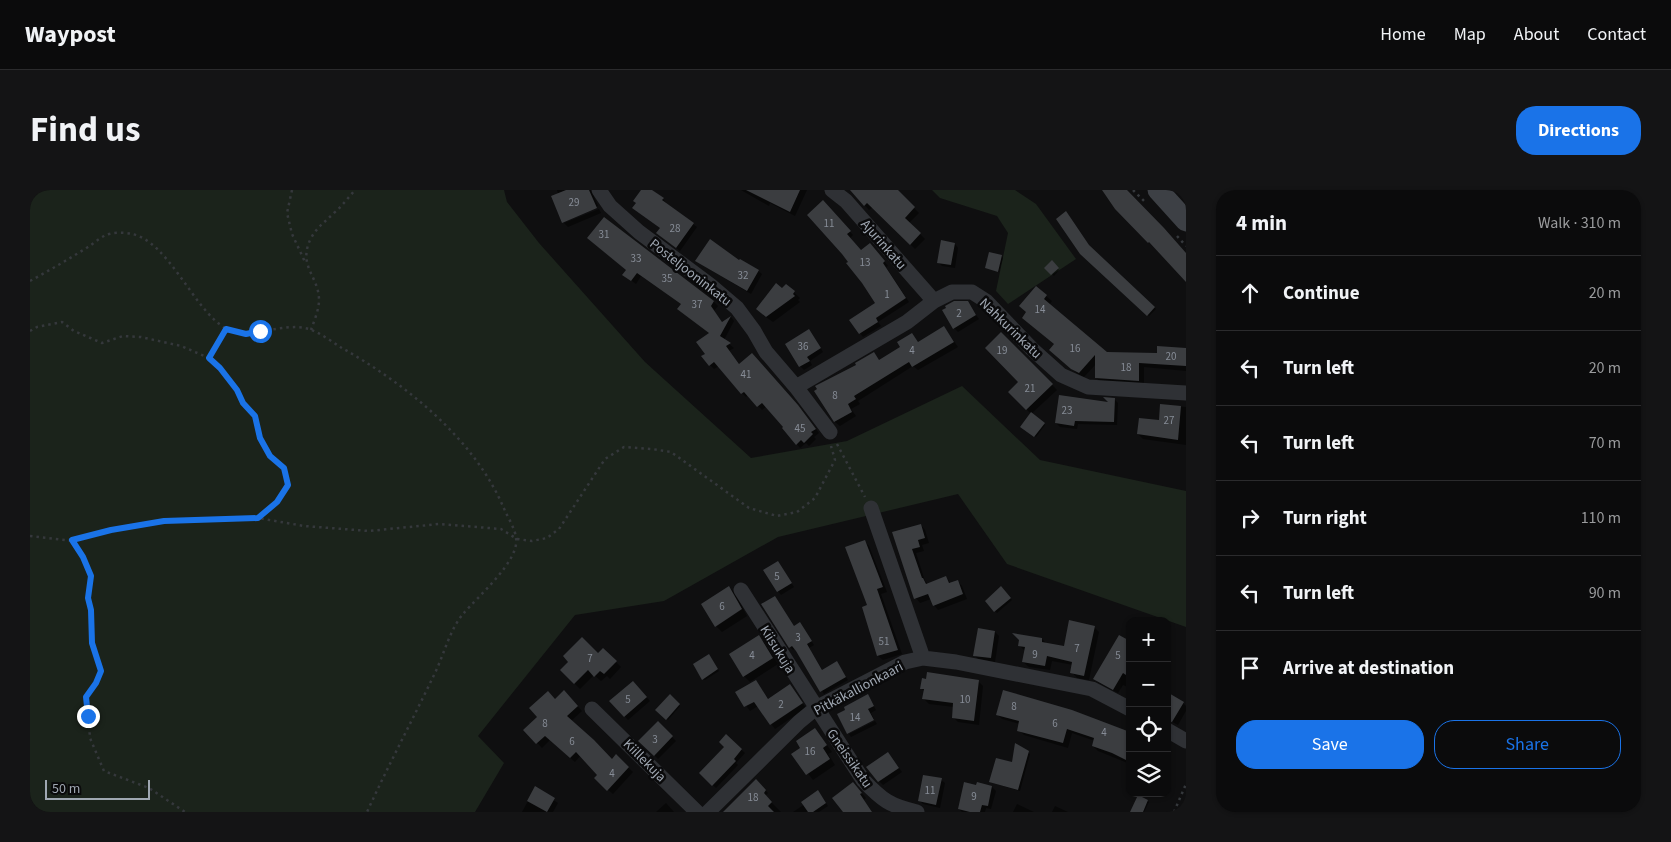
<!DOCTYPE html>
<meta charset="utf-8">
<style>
body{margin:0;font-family:"Source Sans 3",sans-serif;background:#141415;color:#f1f3f6}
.controls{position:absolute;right:15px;bottom:15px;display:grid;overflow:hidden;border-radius:10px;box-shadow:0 1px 4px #0004}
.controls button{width:45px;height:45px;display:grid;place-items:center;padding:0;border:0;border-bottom:1px solid #2b2b2d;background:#0b0b0c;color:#f1f3f6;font:25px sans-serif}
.scale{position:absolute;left:15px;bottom:12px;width:105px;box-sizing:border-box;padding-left:5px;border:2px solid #9fa7b2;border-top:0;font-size:14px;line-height:18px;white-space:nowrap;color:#9fa7b2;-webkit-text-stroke:4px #0a0a0b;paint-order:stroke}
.stop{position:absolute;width:15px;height:15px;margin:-11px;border:4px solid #1a73e8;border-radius:50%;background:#fff}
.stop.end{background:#1a73e8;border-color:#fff;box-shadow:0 1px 5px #0008}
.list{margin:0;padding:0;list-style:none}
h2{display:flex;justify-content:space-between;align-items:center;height:65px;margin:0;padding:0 20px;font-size:21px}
h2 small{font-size:16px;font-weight:400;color:#9a9b9d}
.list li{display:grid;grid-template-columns:32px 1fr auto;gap:15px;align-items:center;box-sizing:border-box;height:75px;padding:0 20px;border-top:1px solid #2b2b2d}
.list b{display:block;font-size:19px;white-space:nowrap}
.list em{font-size:16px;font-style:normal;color:#9a9b9d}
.actions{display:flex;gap:10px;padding:15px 20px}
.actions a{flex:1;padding:11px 0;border:1px solid #1a73e8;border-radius:20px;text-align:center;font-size:18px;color:#1a73e8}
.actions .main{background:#1a73e8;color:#fff}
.icon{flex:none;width:28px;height:28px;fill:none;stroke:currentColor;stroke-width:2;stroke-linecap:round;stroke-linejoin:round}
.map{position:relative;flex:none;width:1156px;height:622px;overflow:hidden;border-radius:20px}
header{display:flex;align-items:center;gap:30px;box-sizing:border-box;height:70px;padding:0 25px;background:#0b0b0c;border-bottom:1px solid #2b2b2d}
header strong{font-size:24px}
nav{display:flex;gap:28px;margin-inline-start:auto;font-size:18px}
.intro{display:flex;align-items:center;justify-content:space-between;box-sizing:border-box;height:120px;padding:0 30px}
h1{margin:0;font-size:35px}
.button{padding:12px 22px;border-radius:20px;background:#1a73e8;color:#fff;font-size:18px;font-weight:700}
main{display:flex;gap:30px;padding:0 30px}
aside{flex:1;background:#0b0b0c;border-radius:20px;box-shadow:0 1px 4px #0004}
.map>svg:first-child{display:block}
.green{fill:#1b231b}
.shadow{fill:#0007}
.building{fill:#3b3d40}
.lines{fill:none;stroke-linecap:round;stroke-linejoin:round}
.path{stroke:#35383c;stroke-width:2.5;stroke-dasharray:2.5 4;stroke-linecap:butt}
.street{stroke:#2f3135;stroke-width:15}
.secondary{stroke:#3d4045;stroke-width:21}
.route{stroke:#1a73e8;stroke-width:6}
.labels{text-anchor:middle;stroke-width:5;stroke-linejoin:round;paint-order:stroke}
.number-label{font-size:11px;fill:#868c96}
.street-label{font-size:14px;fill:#9fa7b2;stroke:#0a0a0b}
</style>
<header>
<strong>Waypost</strong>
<nav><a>Home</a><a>Map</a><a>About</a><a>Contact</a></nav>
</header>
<div class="intro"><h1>Find us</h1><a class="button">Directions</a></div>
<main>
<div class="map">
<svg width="1156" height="622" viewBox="0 0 1156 622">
<rect width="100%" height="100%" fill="#0f0f10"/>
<!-- green -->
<path class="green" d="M0,0H474L477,12L509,53L615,172L721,268L817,251L932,196L1010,270L1156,301V437L977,374L928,304L748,347L634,411L545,425L448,546L474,573L445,622H0Z
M902,0H985L1006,14L1046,69L978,114L966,101L978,43L967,26L910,8Z"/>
<!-- shadow -->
<path class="shadow" d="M527,0H567L564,7L568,16L534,31Z
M618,0H620L633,9L636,13L635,14L667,37L650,61L632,47L631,39L607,14Z
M711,0H777L765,26L740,13L739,16Z
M821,0H856L874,8L889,23L879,33L895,49L885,59L843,17L839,20Z
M797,16L823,45L820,48L831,62L844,58L858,76L856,77L879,112L848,132L851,136L833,147L830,143L847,113L819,72Z
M569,19L571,23L538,37L534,33Z
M574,28L684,112L688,116L684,121L693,133L701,127L704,131L694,150L704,158L699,161L710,175L772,220L789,243L784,247L786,249L779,256L776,253L770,258L737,216L732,220L718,205L716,207L712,203L689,176L684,179L680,175V143L652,114L611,86L606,94L598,88L597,80Z
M925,54L928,58L925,78L912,76L908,72Z
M1060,58L1126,119L1119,126L1051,63Z
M972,66L973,68L969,82L956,78Z
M666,71L710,72L728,81L732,84L721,104Z
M1022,72L1029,80L1024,86L1016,78Z
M756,95L770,108L768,110L770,112L743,132L733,125Z
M1006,98L1022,111L1019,115L1077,164H1128L1156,159V181L1114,177V195L1072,193L1066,188V174L1054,187L1048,184L1025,165V154L997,123Z
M937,113L949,129L928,142L924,138Z
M914,137L928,157L888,180L883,176L828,211L830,214L821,219L826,226L810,236L805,232L786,201L850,171L872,157L882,145L889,153Z
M782,144L793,162L780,171L782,175L774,180L770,176Z
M1005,177L1027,200L1001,224L1015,235L1006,247L992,236L1001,224L980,202Z
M1084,209L1088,213L1087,235L1048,234L1047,239L1030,237L1026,233L1081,213Z
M1131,215L1156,217V255L1113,249L1108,244L1130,232Z
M891,335L895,340L899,353L892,355L894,361L886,363L895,391L898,394L916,387L921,394L927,391L932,396L937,409L908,420L904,415L901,409L890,413L886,408L864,343Z
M835,352L839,356L857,402L851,404L872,464L853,470L848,466L834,418L838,416Z
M748,372L764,397L751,405L748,401Z
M699,397L705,403L717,426L692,442L686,436Z
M971,398L982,410L967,423L956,411Z
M770,434L784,455L779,458L793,481L807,473L818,490L794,504L766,458L763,460L760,457L764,437Z
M1064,437L1069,442L1059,490L1047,488L1042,482L1043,475L1022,471L1020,480L999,477L993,472L995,461L989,455L1012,449L1017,454L1035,457Z
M949,440L965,442L969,446L965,472L948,469L944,465Z
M729,447L734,452L748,474L720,492L714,486Z
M1100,452V498L1093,495L1088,503L1069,493L1064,489Z
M573,459L591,477L580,489L577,486L571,491L564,485L550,499L531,480L568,464Z
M680,467L689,481L675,490L673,489Z
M948,491L953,496L949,535L928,532L923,527L924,517L899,514L894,509L895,502L892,499Z
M726,492L739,510L760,495L776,518L745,539L728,516L720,521L707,503Z
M606,496L620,511L598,530L581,511Z
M534,502L552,521L541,531L582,570L586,566L603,582L583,604L570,593L569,585L551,565L545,572L520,550L512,558L495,540Z
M640,506L650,516L638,530L627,520Z
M838,506L846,520L841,523L844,529L817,542Z
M1153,513L1156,516V521L1148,535L1137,529Z
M967,524L1100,543V574L1068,561L1063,556L1065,551L1042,543L1038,558L994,545L989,540L990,534L972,529Z
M845,531L847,534L821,547L819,544Z
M628,533L646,551L628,569L610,551Z
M785,539L802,562L798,564L805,575L783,590L763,564L772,558Z
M696,546L715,563L706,573L708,575L686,598L670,583L695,557Z
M1137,560L1140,563L1137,569Z
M998,562L1000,564L990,601L960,592Z
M858,563L872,582L853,595L849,591Z
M911,590L915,593L910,618L893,614L889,610Z
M726,591L738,603L735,606L751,622H695Z
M962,597L966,601L961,619L956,618L955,622H932L929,619Z
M505,598L528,613L523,622H492Z
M828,599L836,608L834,610L842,622H815Z
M790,604L798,616L789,622H763Z
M1118,611L1119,612L1114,622H1101Z
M636,613L644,622H626Z
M987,614L1004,622H983Z
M1025,616L1038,622H1022Z"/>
<!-- building -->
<path class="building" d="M536,0H559L567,18L532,33L521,6Z
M611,0H622L634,8L632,10L664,33L646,58L626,43L630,38L602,18L606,13L603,11Z
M716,0H770L760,22Z
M820,0H868L885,17L875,28L891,43L880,55L837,13L834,16Z
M1072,0H1097L1134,38L1156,63V92L1119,52L1118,53L1085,19Z
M793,10L821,41L817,44L831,60L840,53L855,71L853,73L876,108L846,128L848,132L829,144L819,130L845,113L832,93L816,73L818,72L812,64L777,25Z
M1036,21L1059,55L1125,117L1117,126L1050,64L1026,29Z
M574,27L684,111L681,116L692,132L701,126L690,146L701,153L696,156L709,174L722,163L768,215L786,239L781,242L783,244L774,253L771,250L766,255L752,238L753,237L732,213L727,217L714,202L711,204L684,172L679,176L671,166L675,164L666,152L679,143L647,119L651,114L607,83L601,91L592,85L596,80L557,48Z
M680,49L709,70L710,69L729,80L717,101L665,71Z
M911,50L925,53L921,75L907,73Z
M959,62L972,65L968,82L955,78Z
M1022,70L1029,78L1021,85L1014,78Z
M746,93L752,98L756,94L765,101L763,104L765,106L736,127L726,119Z
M1006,96L1017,105L1014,109L1077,162L1127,163V156L1156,158V176L1109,173V191L1065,188V165L1049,183L1041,179L1019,160L1024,154L992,128L996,122L989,116Z
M924,111H938L946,125L923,139L912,120L916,118L915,116Z
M914,136L924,152L882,177L879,172L824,206L826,209L818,214L822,222L804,232L784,201L787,199L785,196L826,175L825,173L844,162L849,170L870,157L867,152L882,143L888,152Z
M779,139L791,158L777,167L780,171L769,177L755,154Z
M971,142L1023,194L996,220L978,202L988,192L955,158Z
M1029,205L1078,212L1073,207L1085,208L1084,232L1045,231L1044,236L1025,233Z
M1130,214L1151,216L1148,250L1107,244L1109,228L1129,230Z
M1001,222L1015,233L1004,247L990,237Z
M891,334L895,348L888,350L890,357L882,359L892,388H893L896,394L916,386L919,393L928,390L933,404L903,416L898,404L884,409L862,342Z
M835,350L853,397L847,399L868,460L847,466L832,417L837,415L815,357Z
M748,371L762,393L747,402L733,380Z
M699,396L712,419L685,437L671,414Z
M971,396L981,408L964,422L955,411Z
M745,406L764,436L770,432L782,451L777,454L792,480L807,471L816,487L790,502L766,461L762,456L759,458L731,414Z
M1039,430L1065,436L1054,486L1040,483L1042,472L1017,466L1015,476L992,472L995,457L988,456L989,450L982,443L1012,448V452L1034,456Z
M948,438L965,441L961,468L943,466Z
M729,445L743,468L713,487L699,464Z
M1089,445L1100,451V480L1096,485L1093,483L1083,500L1063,489Z
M552,447L568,463L573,458L587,471L574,484L570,481L564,487L558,480L544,494L530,480L538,472L533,466Z
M679,464L688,479L672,490L663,474Z
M897,482L949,490L944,531L922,528L923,513L892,509L894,499H890L892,488L896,489Z
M726,490L738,509L760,494L773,513L740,535L724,512L714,517L705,502Z
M603,491L617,507L594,527L579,511Z
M534,500L548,516L537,526L564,550L582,569L586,564L599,577L577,601L564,588L567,585L546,562L540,568L515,546L506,554L493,540L507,527L499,518L518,501L525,509Z
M973,500L1042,520L1100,542V572L1082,563L1062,556L1064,548L1037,539L1033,553L987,541L989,531L966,525Z
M1137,502L1154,512L1142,532L1137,531Z
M640,504L650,514L636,530L625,520Z
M838,504L844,516L838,519L844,530L817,544L807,524L815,520L814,517Z
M628,531L643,546L624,566L608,551Z
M785,538L797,555L793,558L800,569L776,585L761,564L770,558L766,551Z
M696,544L712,559L704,569L706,571L682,596L669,583L694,557L689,552Z
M985,553L999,561L988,600L959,592L966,568L982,572Z
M858,562L869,578L848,592L836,577Z
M893,585L912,588L906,615L888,611Z
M726,589L736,600L734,603L742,612L738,616L744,622H693Z
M823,592L832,603L830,604L842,622H813L802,608Z
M934,592L946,595L947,592L962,596L958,616L952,615L950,622H940L928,619Z
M505,596L525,608L517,622L497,611Z
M788,600L796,613L783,622H778L771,612Z
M1108,605L1118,610L1113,622H1100Z"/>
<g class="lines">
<!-- path -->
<path class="path" d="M262,0L257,23L262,44L275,72
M1103,0L1114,11
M1147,46L1156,56
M0,91C20,80 39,69 58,57C63,54 68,49 74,46C81,42 94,42 102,44C138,51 164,120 195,138C217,152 252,131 279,139C291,143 302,152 312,158C377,195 446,250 475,321C479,329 485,339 486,348C490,371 447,407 433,424C419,441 414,465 404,485C382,531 358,576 337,622
M281,140C284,131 289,120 289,110C289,86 267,76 281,48C288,36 295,32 304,23C312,16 318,8 325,0
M0,141L7,137L32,132L44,141L72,153L93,146L111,147L151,156L179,168L190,178L207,200L213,213L225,226L231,248L240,266L254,278L258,295L247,312L229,328
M179,168L196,139
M807,254L835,307
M0,346L43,351L81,340L134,331L228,328L274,336L339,341L409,334L471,339L487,349L502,351L517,348L529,339L575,269L594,257L622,259L641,262L719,318L747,326L767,322L785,308L805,270L801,256
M43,351L53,367L61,386L58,408L61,420L62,453L71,481L66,493L57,507L60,548L74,581L119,598L155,622
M1144,622L1156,594"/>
<!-- street -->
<path class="street" d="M569,0L580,16L609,42L680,95L707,118L724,141L736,162L766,197L800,242
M802,0L816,11L904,111
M766,197L877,132L904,111L922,102H942L956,111L1002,159L1031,185L1058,197L1156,203
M841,318L893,468
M711,400L833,590C852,610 860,616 887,622
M562,519L667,622
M1137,540L1156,551
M678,622L769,532L786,518L875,472L893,468L926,472L1062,499L1100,519"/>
<!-- secondary -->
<path class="secondary" d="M1128,0L1156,31"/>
</g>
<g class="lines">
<!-- route -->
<path class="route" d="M58,526L56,507L66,493L71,481L62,453L61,420L58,408L61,386L53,367L42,350L81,340L134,331L228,328L247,312L258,295L254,278L240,266L230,248L225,226L213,213L207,200L190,178L179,168L196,139L216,144L230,141"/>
</g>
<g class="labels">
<!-- number labels -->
<g class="number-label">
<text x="544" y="16">29</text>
<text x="799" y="37">11</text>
<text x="645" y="42">28</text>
<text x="574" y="48">31</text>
<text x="606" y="72">33</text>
<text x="835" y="76">13</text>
<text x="713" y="89">32</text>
<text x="637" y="92">35</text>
<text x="857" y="108">1</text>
<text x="667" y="118">37</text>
<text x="1010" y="123">14</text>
<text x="929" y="127">2</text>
<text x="773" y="160">36</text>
<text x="1045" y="162">16</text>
<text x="882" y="164">4</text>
<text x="972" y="164">19</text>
<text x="1141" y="170">20</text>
<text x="1096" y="181">18</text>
<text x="716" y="188">41</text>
<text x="1000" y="202">21</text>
<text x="805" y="209">8</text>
<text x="1037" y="224">23</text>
<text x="1139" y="234">27</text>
<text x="770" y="242">45</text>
<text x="747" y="390">5</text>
<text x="692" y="420">6</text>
<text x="768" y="451">3</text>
<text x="854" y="455">51</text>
<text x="1047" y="462">7</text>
<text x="1005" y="468">9</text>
<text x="722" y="469">4</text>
<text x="1088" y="469">5</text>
<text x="560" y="472">7</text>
<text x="598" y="513">5</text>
<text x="935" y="513">10</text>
<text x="751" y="518">2</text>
<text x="984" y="520">8</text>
<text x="825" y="531">14</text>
<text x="515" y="537">8</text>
<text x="1025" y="537">6</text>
<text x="1074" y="546">4</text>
<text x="625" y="553">3</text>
<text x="542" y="555">6</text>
<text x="780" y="565">16</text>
<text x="582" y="587">4</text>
<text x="900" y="604">11</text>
<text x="944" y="610">9</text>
<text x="723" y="611">18</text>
</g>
<!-- street labels -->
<g class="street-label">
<text transform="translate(854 54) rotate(49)" y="5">Ajurinkatu</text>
<text transform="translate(661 82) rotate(38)" y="5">Posteljooninkatu</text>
<text transform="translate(981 138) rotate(44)" y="5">Nahkurinkatu</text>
<text transform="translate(748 459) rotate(58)" y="5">Kiisukuja</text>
<text transform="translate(828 498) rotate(-28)" y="5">Pitkäkallionkaari</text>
<text transform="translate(820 568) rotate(55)" y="5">Gneissikatu</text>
<text transform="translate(615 570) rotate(45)" y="5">Kiillekuja</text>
</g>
</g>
</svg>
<div class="controls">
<button>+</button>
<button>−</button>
<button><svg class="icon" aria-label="locate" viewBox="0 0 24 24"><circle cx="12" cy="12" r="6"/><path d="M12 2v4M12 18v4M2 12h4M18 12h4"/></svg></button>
<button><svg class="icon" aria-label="layers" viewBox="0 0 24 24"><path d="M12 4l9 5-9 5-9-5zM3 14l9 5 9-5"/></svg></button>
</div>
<div class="scale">50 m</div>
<div class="stop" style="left:230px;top:141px"></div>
<div class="stop end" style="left:58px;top:526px"></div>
</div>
<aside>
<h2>4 min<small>Walk · 310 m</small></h2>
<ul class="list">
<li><svg class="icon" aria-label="ahead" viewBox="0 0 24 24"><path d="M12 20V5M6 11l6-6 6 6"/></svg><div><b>Continue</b></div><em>20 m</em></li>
<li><svg class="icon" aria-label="left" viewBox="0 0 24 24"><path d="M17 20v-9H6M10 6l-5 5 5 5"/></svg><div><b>Turn left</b></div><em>20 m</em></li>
<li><svg class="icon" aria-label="left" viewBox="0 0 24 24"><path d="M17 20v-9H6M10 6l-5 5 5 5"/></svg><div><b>Turn left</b></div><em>70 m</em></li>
<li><svg class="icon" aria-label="right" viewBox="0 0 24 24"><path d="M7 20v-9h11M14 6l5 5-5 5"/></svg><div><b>Turn right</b></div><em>110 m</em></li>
<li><svg class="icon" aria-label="left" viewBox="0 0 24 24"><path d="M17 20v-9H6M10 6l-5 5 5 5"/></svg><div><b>Turn left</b></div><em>90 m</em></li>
<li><svg class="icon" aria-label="arrive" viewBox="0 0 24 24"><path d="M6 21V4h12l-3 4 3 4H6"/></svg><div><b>Arrive at destination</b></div></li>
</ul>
<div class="actions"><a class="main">Save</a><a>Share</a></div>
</aside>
</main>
